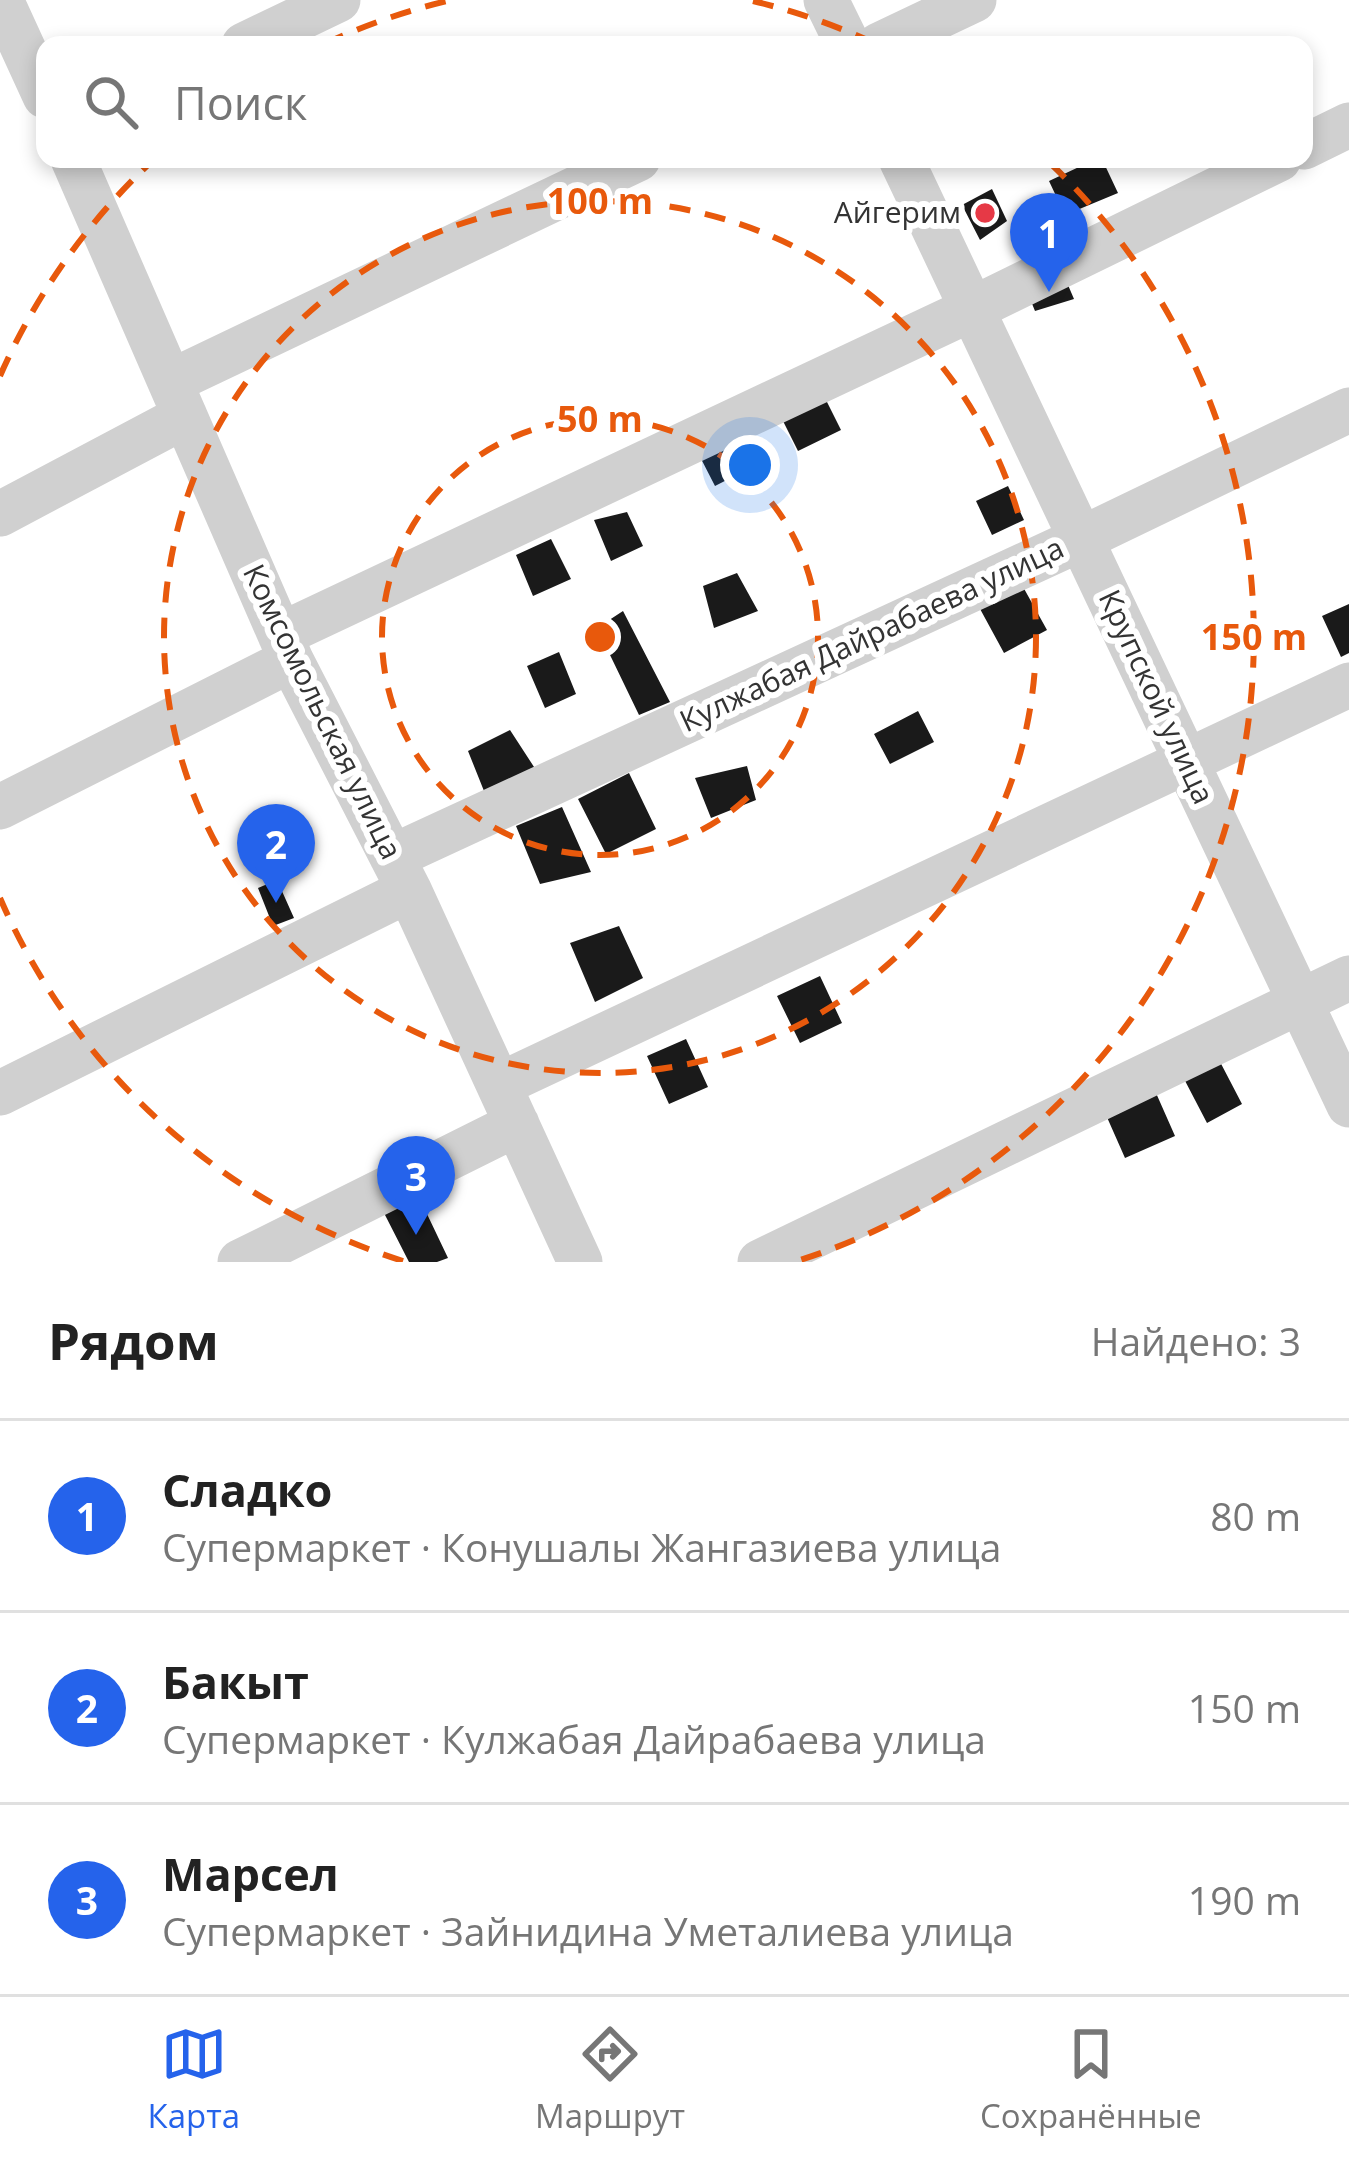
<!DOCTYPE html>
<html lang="ru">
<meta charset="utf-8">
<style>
body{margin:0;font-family:"Open Sans",sans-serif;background:#f2f2f2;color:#222}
.you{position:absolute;left:750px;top:465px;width:42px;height:42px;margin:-30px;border:9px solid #fff;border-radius:50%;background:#1a73e8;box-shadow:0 0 0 18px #1a73e833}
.badge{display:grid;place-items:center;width:78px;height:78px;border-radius:50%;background:#2563eb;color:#fff;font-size:39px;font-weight:700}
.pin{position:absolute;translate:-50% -99px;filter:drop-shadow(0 3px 6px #0008)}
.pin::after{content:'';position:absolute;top:63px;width:42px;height:36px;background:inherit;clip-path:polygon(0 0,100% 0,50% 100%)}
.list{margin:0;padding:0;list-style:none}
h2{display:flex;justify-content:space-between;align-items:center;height:156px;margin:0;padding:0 48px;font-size:51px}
h2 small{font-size:39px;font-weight:400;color:#767676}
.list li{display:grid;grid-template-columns:78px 1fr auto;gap:36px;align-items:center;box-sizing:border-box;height:192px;padding:0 48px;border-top:3px solid #e0e0e0}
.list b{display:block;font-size:45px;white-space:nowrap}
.list p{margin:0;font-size:39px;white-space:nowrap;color:#767676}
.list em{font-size:39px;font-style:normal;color:#767676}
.icon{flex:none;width:66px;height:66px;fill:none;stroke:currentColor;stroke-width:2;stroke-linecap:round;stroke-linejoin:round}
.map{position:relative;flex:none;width:1349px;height:1262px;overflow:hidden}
.search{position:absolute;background:#fff;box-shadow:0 6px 18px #0003;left:36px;right:36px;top:36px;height:132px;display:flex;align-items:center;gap:30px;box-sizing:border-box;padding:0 42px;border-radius:24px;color:#767676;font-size:45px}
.sheet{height:732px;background:#fff}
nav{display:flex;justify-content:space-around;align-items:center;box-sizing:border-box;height:168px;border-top:3px solid #e0e0e0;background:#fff;font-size:33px;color:#767676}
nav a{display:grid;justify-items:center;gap:6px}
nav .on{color:#2563eb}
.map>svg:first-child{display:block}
.building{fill:#1a1a1a}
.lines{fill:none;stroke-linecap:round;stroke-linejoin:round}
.minor{stroke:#d0d0d0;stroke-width:45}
.ring{fill:none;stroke:#e8590c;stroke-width:6;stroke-dasharray:21 15}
.poi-dot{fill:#e63946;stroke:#fff;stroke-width:4.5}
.labels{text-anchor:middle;stroke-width:12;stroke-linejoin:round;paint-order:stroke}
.poi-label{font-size:30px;fill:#333;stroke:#fff;text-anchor:end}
.street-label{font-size:30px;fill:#333;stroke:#fff}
.centre{fill:#e8590c;stroke:#fff;stroke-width:6}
.ring-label{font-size:36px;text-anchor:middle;font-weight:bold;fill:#e8590c;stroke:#fff;stroke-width:12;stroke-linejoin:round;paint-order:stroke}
</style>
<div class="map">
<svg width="1349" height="1262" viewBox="0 0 1349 1262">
<rect width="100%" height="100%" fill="#fff"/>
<!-- building -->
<path class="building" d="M1096,159H1102L1118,193L1065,215L1049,181Z
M992,189L1007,221L980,240L962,205Z
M1062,271L1074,299L1035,311L1024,284Z
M821,390L841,430L798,451L778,411Z
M739,428L758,464L715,486L696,449Z
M1008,486L1024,520L992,535L976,501Z
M627,512L643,546L611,561L594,520Z
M551,539L571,579L533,596L516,555Z
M737,573L758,611L714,628L703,586Z
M1022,585L1047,630L1004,653L979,607Z
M1349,604V653L1341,657L1322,616Z
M623,611L670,702L639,715L597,628Z
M559,652L576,694L545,708L527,666Z
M918,711L934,742L890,764L874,734Z
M510,730L536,770L484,791L468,751Z
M747,766L756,800L711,818L695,778Z
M629,773L656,829L606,854L578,799Z
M562,807L591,872L540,884L516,826Z
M277,880L294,918L273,926L258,888Z
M619,926L643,978L595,1002L570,943Z
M820,976L842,1023L800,1043L777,996Z
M686,1039L708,1087L669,1104L647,1056Z
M1217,1056L1242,1104L1207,1123L1182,1075Z
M1156,1093L1175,1136L1125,1158L1106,1115Z
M417,1193L448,1258L437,1262H409L384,1213Z"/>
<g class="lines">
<!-- minor -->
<path class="minor" d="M1,0L45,96
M826,0L848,45
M244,45L338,0
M879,45L974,0
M1304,147L1349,125
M73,159L291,660L409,890L580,1262
M901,159L1349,1105
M170,382L638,159
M0,514L185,416
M280,635L972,309L1279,159
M0,807L291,660
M392,857L1081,539L1349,410
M499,1085L1349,685
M0,1093L409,890
M240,1262L517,1124
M760,1262L1349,978"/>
</g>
<!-- distance rings -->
<g class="ring">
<circle cx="600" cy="637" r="218"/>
<circle cx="600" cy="637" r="436"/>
<path d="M403 1261A654 654 0 0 1 0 898M0 376A654 654 0 0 1 150 163M324 44A654 654 0 0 1 447 1M753 1A654 654 0 0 1 876 44M1050 163A654 654 0 0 1 797 1261"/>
</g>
<!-- markers -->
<circle class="poi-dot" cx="985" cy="213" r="12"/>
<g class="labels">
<!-- poi labels -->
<g class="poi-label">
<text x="961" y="223">Айгерим</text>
</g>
<!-- street labels -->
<g class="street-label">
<text transform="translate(872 635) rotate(-25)" y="10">Кулжабая Дайрабаева улица</text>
<text transform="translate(1156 697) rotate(65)" y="10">Крупской улица</text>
<text transform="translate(322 712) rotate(64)" y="10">Комсомольская улица</text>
</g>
</g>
<circle cx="600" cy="637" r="18" class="centre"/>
<g class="ring-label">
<text x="600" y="214">100 m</text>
<text x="600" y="432">50 m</text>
<text x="1254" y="650">150 m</text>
</g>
</svg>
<div class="you"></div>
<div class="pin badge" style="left:1049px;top:292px">1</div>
<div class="pin badge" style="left:276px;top:903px">2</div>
<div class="pin badge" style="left:416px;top:1235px">3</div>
<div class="search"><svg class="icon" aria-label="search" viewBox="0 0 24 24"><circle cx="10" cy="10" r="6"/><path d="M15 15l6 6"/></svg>Поиск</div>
</div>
<section class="sheet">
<h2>Рядом<small>Найдено: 3</small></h2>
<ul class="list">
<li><span class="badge">1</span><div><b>Сладко</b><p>Супермаркет · Конушалы Жангазиева улица</p></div><em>80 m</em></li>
<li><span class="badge">2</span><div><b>Бакыт</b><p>Супермаркет · Кулжабая Дайрабаева улица</p></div><em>150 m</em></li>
<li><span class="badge">3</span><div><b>Марсел</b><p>Супермаркет · Зайнидина Уметалиева улица</p></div><em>190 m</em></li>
</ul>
</section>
<nav>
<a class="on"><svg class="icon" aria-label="map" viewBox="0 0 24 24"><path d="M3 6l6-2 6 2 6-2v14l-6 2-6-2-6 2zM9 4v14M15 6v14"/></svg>Карта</a>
<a><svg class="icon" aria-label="directions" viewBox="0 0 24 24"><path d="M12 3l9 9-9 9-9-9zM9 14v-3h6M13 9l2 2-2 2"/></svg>Маршрут</a>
<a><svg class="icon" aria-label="saved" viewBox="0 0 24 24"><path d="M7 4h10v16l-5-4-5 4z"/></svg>Сохранённые</a>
</nav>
